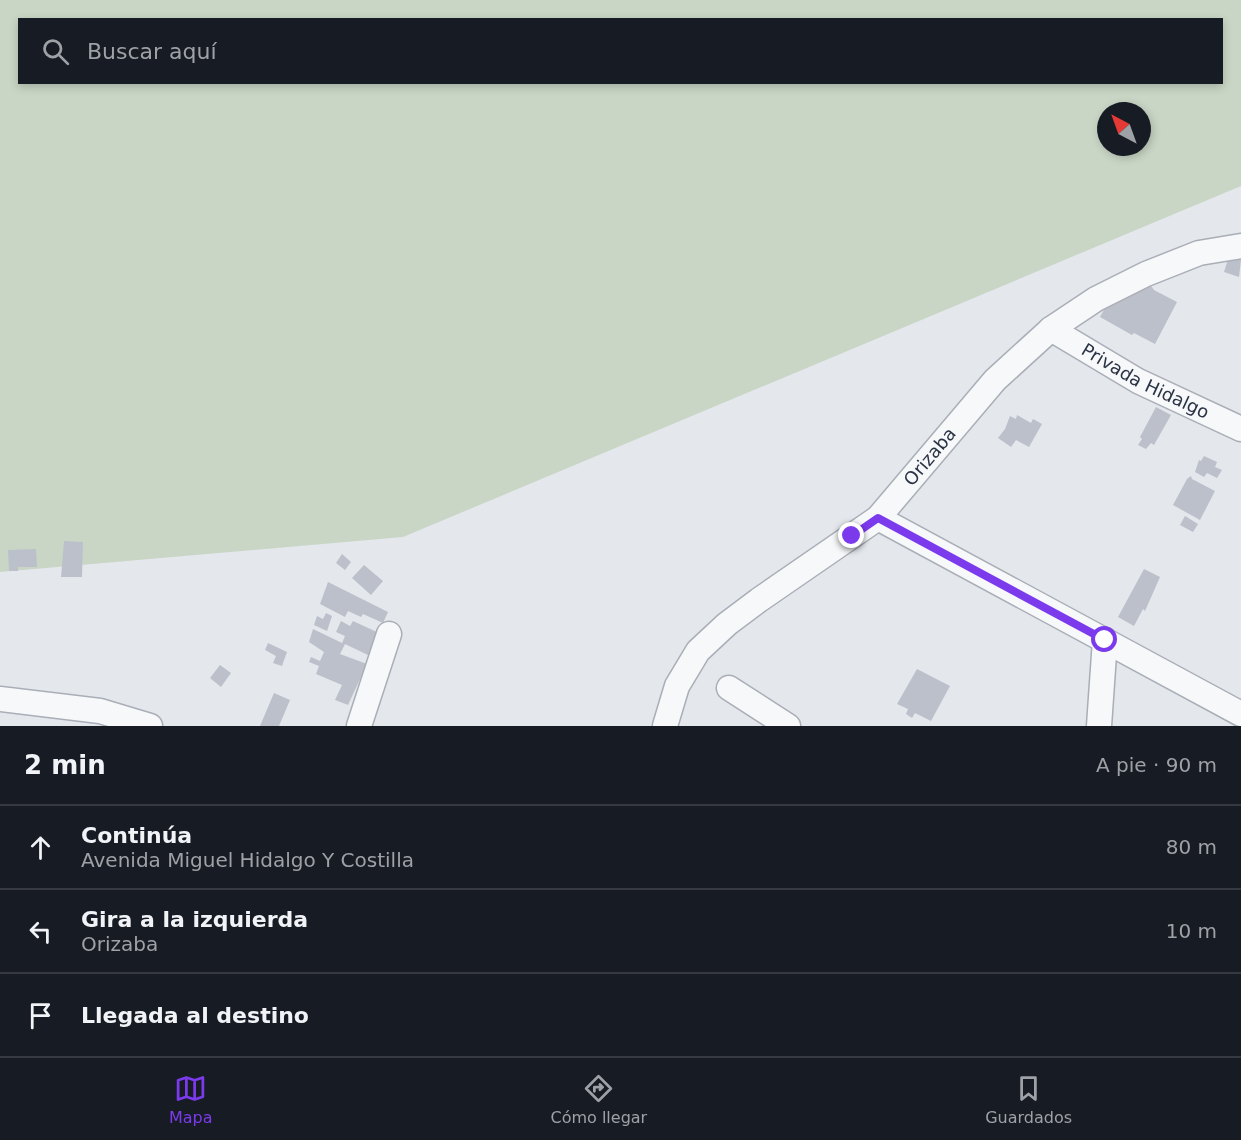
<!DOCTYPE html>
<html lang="es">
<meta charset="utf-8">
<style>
body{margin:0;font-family:"DejaVu Sans",sans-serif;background:#242831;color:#f1f3f6}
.compass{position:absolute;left:1097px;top:102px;width:54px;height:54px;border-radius:50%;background:#171b24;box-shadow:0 3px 9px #0003;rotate:319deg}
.stop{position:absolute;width:18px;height:18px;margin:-14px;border:4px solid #7c3aed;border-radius:50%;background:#fff}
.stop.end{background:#7c3aed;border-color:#fff;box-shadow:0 2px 6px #0008}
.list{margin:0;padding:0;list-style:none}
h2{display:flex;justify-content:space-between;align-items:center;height:78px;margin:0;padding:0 24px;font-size:26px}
h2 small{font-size:20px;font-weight:400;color:#9ea1a6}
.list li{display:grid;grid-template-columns:39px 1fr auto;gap:18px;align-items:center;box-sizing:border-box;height:84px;padding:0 24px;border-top:2px solid #363941}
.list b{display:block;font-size:22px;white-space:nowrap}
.list p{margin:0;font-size:20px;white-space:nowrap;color:#9ea1a6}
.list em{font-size:20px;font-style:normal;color:#9ea1a6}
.icon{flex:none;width:33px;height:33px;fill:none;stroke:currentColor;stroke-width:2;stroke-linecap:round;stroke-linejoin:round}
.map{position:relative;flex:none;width:1241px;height:726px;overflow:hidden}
.search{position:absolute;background:#171b24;box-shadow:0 3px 9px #0003;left:18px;right:18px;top:18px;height:66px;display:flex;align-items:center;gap:15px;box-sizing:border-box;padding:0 21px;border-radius:0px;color:#9ea1a6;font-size:22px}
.sheet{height:330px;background:#171b24}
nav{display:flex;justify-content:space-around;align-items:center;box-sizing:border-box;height:84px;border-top:2px solid #363941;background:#171b24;font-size:16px;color:#9ea1a6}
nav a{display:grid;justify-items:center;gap:3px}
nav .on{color:#7c3aed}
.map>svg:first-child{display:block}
.green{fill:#c9d6c5;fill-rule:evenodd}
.building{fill:#bbc0ca}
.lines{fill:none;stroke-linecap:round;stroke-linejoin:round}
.minor-casing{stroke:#a9aeb7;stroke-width:27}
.minor{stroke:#f7f8fa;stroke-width:24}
.route{stroke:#7c3aed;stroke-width:8}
.labels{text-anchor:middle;stroke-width:4.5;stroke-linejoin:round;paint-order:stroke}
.street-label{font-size:18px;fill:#2b3445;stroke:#f4f6f9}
</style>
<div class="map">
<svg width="1241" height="726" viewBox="0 0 1241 726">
<rect width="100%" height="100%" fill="#e4e7ec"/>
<!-- green -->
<path class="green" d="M0,0H1241V186L403,537L0,572ZM20,20H1222V82H20ZM1106,111H1142V147H1106Z"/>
<!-- building -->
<path class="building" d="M1229,256L1241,260L1239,277L1224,272Z
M1151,286L1154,290L1177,302L1155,344L1134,333L1132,335L1100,317L1106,306Z
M1156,407L1171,415L1154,445L1151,443L1146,449L1138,445L1142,439L1140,437Z
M1017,415L1031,423L1033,419L1042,424L1029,447L1016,440L1011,447L998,438L1005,429L1010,416L1016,419Z
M1204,456L1217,462L1215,467L1222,470L1217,478L1207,473L1204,477L1195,472L1199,460L1201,461Z
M1191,476L1192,479L1215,491L1200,520L1173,505L1187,479Z
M1185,516L1198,524L1193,532L1180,525Z
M64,541L83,542L82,577H61Z
M36,549L37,567H18V571H9L8,550Z
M342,554L351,562L345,570L336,563Z
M364,565L383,581L371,595L352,578Z
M1144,569L1160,577L1145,611L1143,609L1134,626L1118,617Z
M328,582L388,612L383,623L363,614L361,617L348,611L345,617L320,604Z
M326,613L332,616L327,631L314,625L317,616L323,619Z
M341,621L350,626L353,621L379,633L370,656L345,644L340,654L367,664L348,705L335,700L342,685L316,674L319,666L309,662L311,657L320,661L324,652L309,642L313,629L342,643L345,636L336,632Z
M268,643L287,652L282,666L273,663L276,656L265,650Z
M220,665L231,673L221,687L210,678Z
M917,669L950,686L931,721L915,713L912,718L906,714L908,709L897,704Z
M274,693L290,700L279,726H260Z"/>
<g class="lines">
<!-- minor casing -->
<g class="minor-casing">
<g id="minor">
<path id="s1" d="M1051,329L1138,381L1241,429"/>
<path d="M878,518L1241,714"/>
<path d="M729,688L788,726"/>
<path d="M0,699L100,711L150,726"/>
<path d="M359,726L389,634"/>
<path id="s2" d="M665,726L677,686L698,651L727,624L759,600L878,518L995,380L1051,329L1096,299L1146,274L1199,253L1241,246"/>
<path d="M1099,726L1105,640"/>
</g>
</g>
<!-- minor -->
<use href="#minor" class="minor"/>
</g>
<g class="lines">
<!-- route -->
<path class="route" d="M852,536L878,518L1105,640"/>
</g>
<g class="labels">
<!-- street labels -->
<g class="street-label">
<text dy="6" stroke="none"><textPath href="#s1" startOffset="108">Privada Hidalgo</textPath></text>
<text dy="6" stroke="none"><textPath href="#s2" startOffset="387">Orizaba</textPath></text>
</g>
</g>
</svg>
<svg class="compass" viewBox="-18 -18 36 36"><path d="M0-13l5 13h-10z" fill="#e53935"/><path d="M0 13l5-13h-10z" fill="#9ea1a6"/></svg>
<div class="stop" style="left:1105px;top:640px"></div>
<div class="stop end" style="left:852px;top:536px"></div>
<div class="search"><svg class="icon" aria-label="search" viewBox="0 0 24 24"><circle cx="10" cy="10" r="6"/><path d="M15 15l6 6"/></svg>Buscar aquí</div>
</div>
<section class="sheet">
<h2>2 min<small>A pie · 90 m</small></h2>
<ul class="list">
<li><svg class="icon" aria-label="ahead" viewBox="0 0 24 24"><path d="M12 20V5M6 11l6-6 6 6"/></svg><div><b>Continúa</b><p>Avenida Miguel Hidalgo Y Costilla</p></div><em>80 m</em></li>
<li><svg class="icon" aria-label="left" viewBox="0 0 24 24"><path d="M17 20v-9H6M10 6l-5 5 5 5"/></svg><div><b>Gira a la izquierda</b><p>Orizaba</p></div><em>10 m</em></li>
<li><svg class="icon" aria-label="arrive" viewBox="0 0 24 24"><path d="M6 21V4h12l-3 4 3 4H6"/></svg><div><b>Llegada al destino</b></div></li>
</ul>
</section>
<nav>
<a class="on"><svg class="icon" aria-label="map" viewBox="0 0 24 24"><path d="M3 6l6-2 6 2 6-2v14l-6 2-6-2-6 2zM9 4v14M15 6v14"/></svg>Mapa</a>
<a><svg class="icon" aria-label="directions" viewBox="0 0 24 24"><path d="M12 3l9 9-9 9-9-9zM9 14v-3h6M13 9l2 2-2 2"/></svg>Cómo llegar</a>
<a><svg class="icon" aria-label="saved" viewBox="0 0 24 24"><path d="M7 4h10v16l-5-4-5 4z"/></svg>Guardados</a>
</nav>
